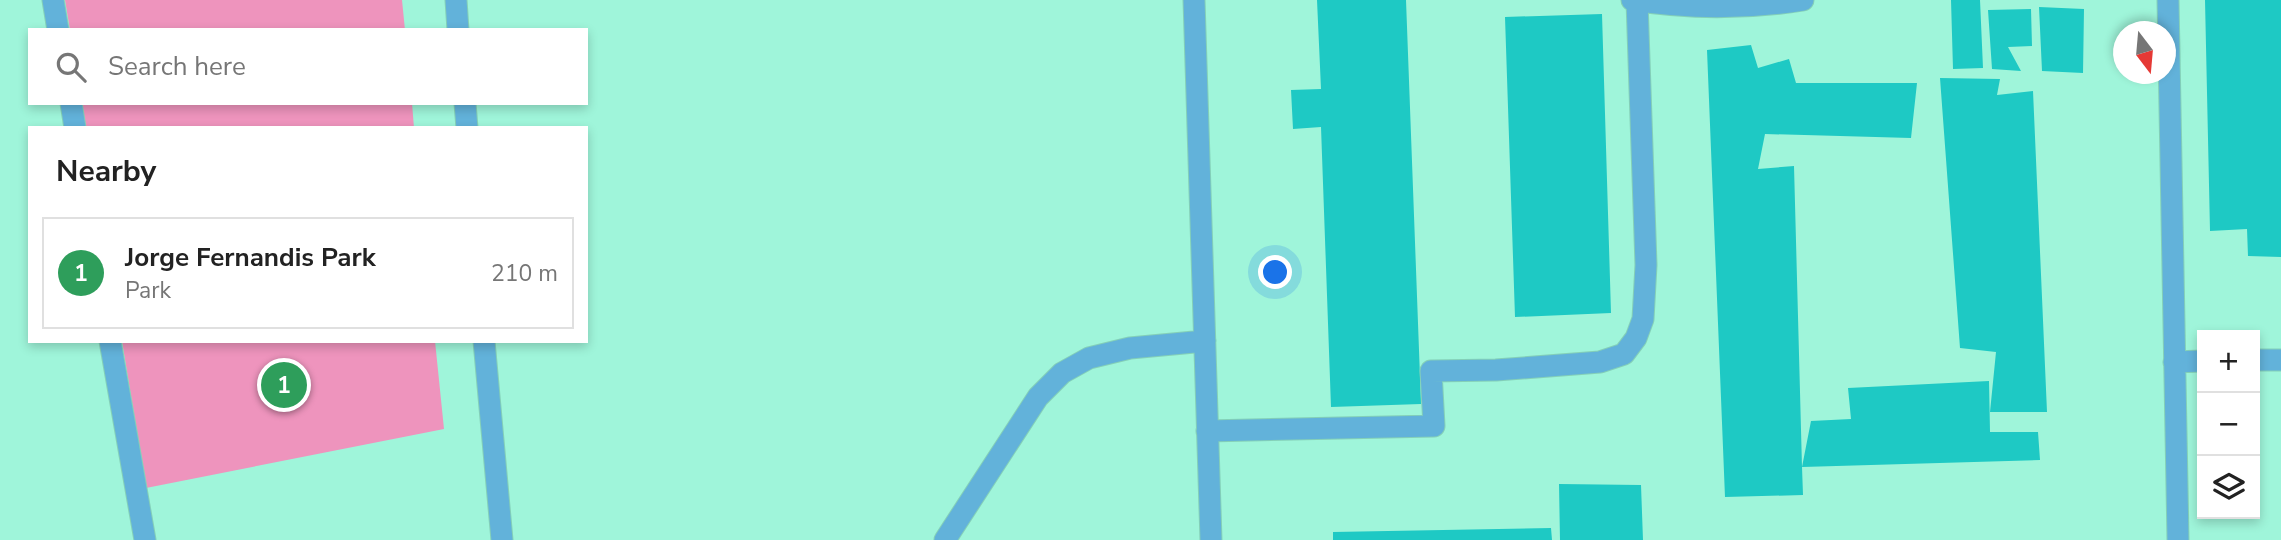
<!DOCTYPE html>
<meta charset="utf-8">
<style>
body{margin:0;font-family:"Nunito Sans",sans-serif;background:#f2f2f2;color:#222}
.controls{position:absolute;right:21px;bottom:21px;display:grid;overflow:hidden;border-radius:0px;box-shadow:0 4px 10px #0003}
.controls button{width:63px;height:63px;display:grid;place-items:center;padding:0;border:0;border-bottom:2px solid #e0e0e0;background:#fff;color:#222;font:35px sans-serif}
.compass{position:absolute;left:2113px;top:21px;width:63px;height:63px;border-radius:50%;background:#fff;box-shadow:0 4px 10px #0003;rotate:164deg}
.you{position:absolute;left:1276px;top:273px;width:24px;height:24px;margin:-18px;border:5px solid #fff;border-radius:50%;background:#1a73e8;box-shadow:0 0 0 10px #1a73e833}
.badge{display:grid;place-items:center;width:46px;height:46px;border-radius:50%;background:#b45309;color:#fff;font-size:23px;font-weight:700}
.pin{position:absolute;translate:-50% -50%;border:4px solid #fff;box-shadow:0 2px 7px #0006}
.list{margin:0;padding:0;list-style:none}
h2{display:flex;justify-content:space-between;align-items:center;height:91px;margin:0;padding:0 28px;font-size:30px}
h2 small{font-size:23px;font-weight:400;color:#767676}
.list li{display:grid;grid-template-columns:46px 1fr auto;gap:21px;align-items:center;box-sizing:border-box;height:112px;margin:0 14px 14px;padding:0 14px;border:2px solid #e0e0e0;border-radius:0px}
.list b{display:block;font-size:26px;white-space:nowrap}
.list p{margin:0;font-size:23px;white-space:nowrap;color:#767676}
.list em{font-size:23px;font-style:normal;color:#767676}
.icon{flex:none;width:38px;height:38px;fill:none;stroke:currentColor;stroke-width:2;stroke-linecap:round;stroke-linejoin:round}
.map{position:relative;flex:none;width:2281px;height:540px;overflow:hidden}
.search{position:absolute;background:#fff;box-shadow:0 4px 10px #0003;left:28px;top:28px;width:560px;height:77px;display:flex;align-items:center;gap:18px;box-sizing:border-box;padding:0 24px;border-radius:0px;color:#767676;font-size:26px}
.panel{position:absolute;background:#fff;box-shadow:0 4px 10px #0003;left:28px;top:126px;width:560px;height:217px;border-radius:0px}
.map>svg:first-child{display:block}
.green{fill:#ee94bd}
.building{fill:#1ec9c4}
.lines{fill:none;stroke-linecap:round;stroke-linejoin:round}
.minor-casing{stroke:#84d0b8;stroke-width:23}
.minor{stroke:#62b2da;stroke-width:21}
</style>
<div class="map">
<svg width="2281" height="540" viewBox="0 0 2281 540">
<rect width="100%" height="100%" fill="#9ff5da"/>
<!-- green -->
<path class="green" d="M65,0H402L405,30H70Z
M82,103H412L414,128H86Z
M122,341H435L444,429L146,488Z"/>
<!-- building -->
<path class="building" d="M1317,0H1406L1421,404L1331,407L1321,127L1293,129L1291,90L1321,89Z
M1951,0H1980L1983,68L1953,69Z
M2205,0H2281V257L2248,256L2247,229L2210,231Z
M2039,7L2084,9L2083,73L2042,71Z
M2031,9L2032,46L2008,47L2021,71L1992,69L1988,10Z
M1602,14L1611,313L1515,317L1505,17Z
M1751,45L1758,68L1789,59L1796,83H1917L1911,138L1765,134L1758,169L1794,166L1802,467L1811,421L1851,419L1848,388L1989,381L1990,432H2038L2040,460L1802,467L1803,495L1725,497L1707,50Z
M1940,78L2000,79L1997,95L2033,91L2047,412H1990L1996,352L1960,348Z
M1559,484L1641,485L1643,540H1560Z
M1551,528L1552,540H1333V532Z"/>
<g class="lines">
<!-- minor casing -->
<g class="minor-casing">
<path id="minor" d="M53,0L58,30
M456,0L458,30
M1194,0L1211,540
M1632,0C1689,9 1745,9 1803,0
M2168,0L2178,540
M71,103L75,128
M465,103L467,128
M110,341L145,540
M484,341L502,540
M2255,360H2281
M2174,362L2202,361
M1207,431L1434,426L1431,371L1496,370L1600,362L1624,354L1636,338L1643,319L1646,265L1637,1
M945,540L1038,397L1062,373L1089,358L1130,348L1205,341"/>
</g>
<!-- minor -->
<use href="#minor" class="minor"/>
</g>
</svg>
<div class="controls">
<button>+</button>
<button>−</button>
<button><svg class="icon" aria-label="layers" viewBox="0 0 24 24"><path d="M12 4l9 5-9 5-9-5zM3 14l9 5 9-5"/></svg></button>
</div>
<svg class="compass" viewBox="-18 -18 36 36"><path d="M0-13l5 13h-10z" fill="#e53935"/><path d="M0 13l5-13h-10z" fill="#767676"/></svg>
<div class="you"></div>
<div class="pin badge" style="left:284px;top:385px;background:#2e9e5b">1</div>
<div class="search"><svg class="icon" aria-label="search" viewBox="0 0 24 24"><circle cx="10" cy="10" r="6"/><path d="M15 15l6 6"/></svg>Search here</div>
<section class="panel">
<h2>Nearby<small></small></h2>
<ul class="list">
<li><span class="badge" style="background:#2e9e5b">1</span><div><b>Jorge Fernandis Park</b><p>Park</p></div><em>210 m</em></li>
</ul>
</section>
</div>
